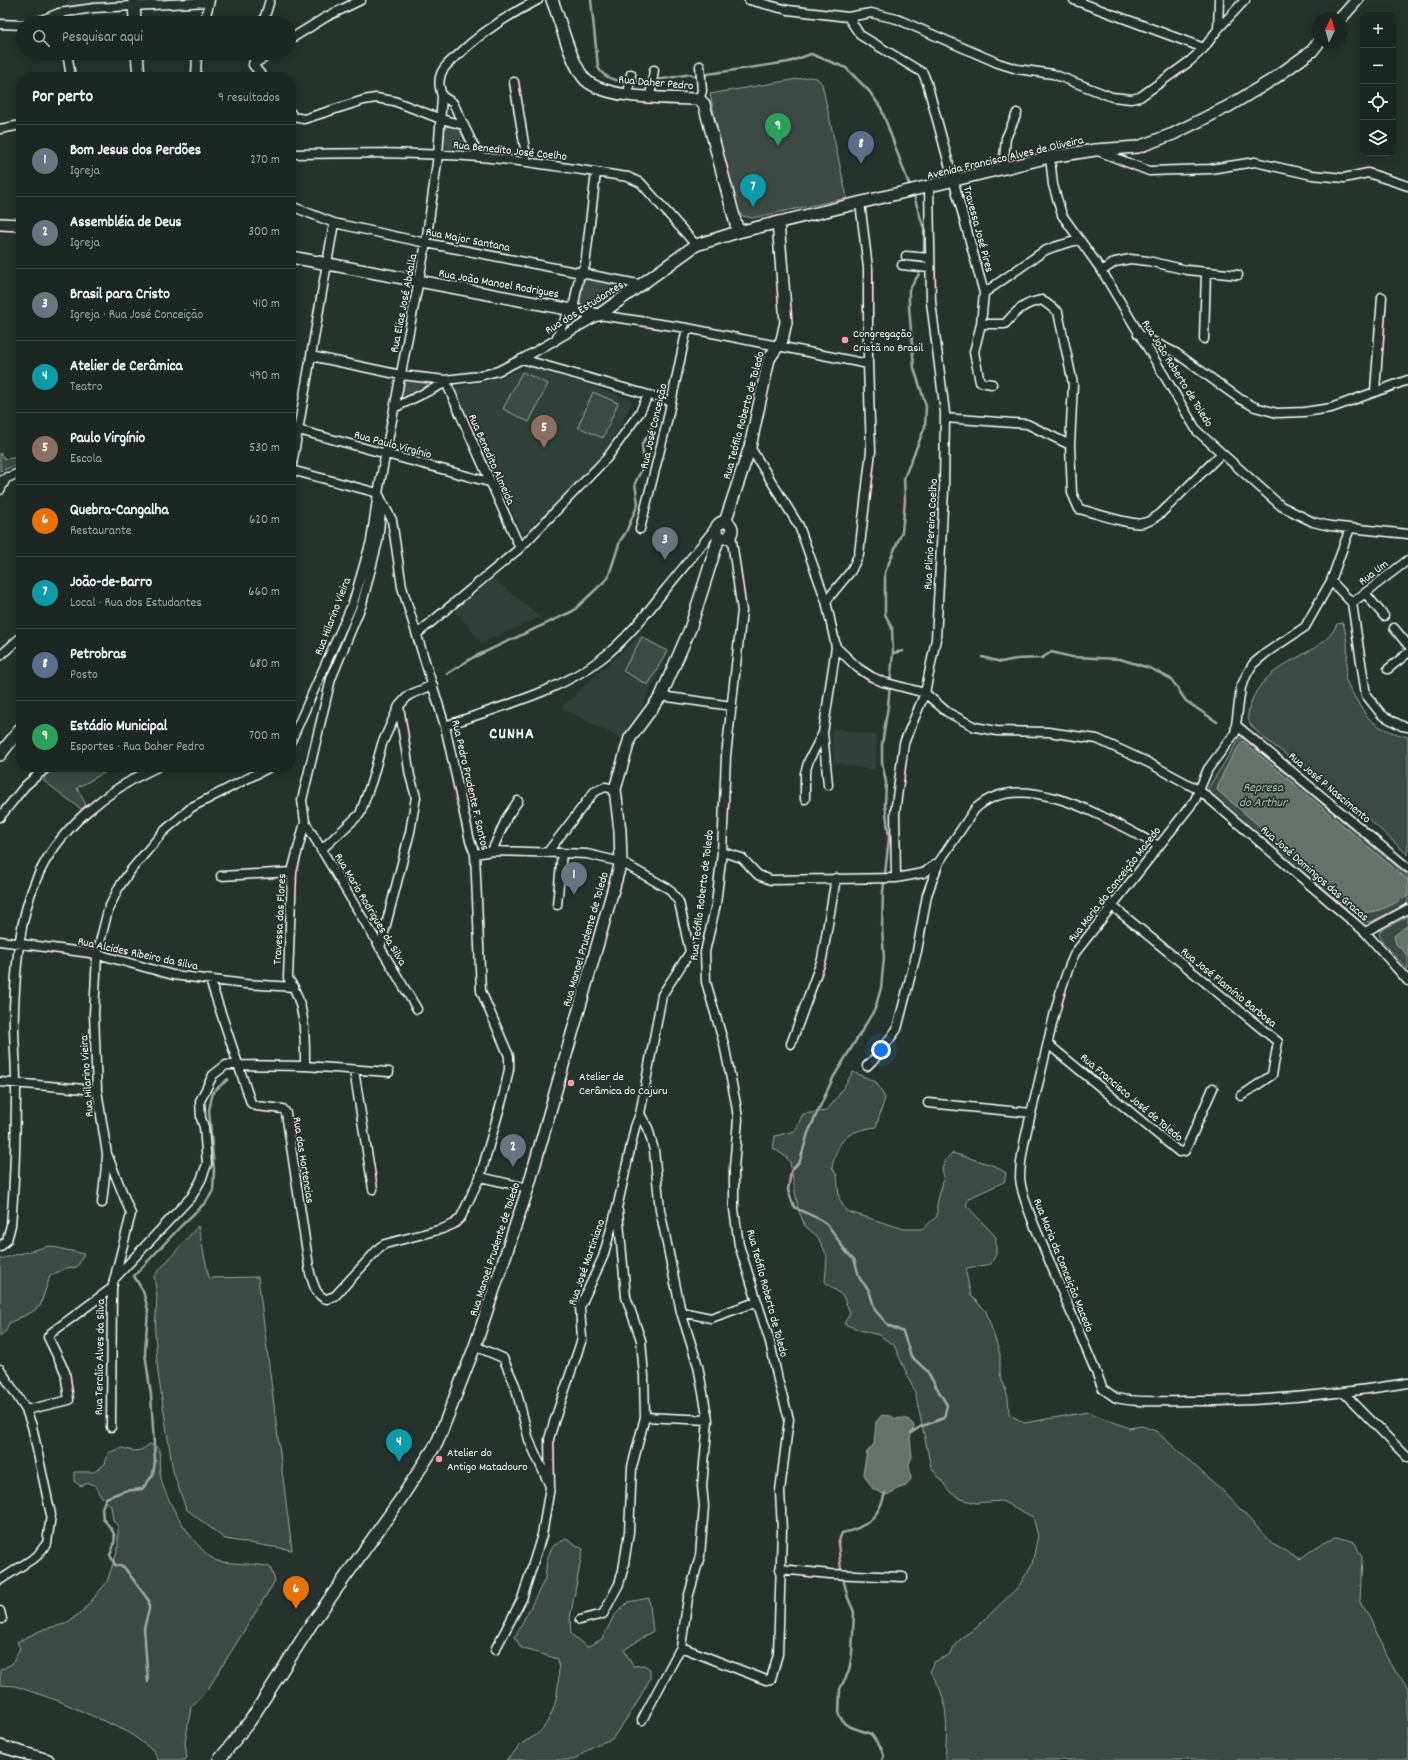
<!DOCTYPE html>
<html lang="pt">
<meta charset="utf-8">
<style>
body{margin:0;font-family:Dekko,sans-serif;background:#29322f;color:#f1f3f6}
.controls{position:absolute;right:12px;top:12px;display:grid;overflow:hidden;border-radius:8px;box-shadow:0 2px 10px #0003}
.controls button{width:36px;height:36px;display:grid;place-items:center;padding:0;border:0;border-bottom:1px solid #3a4340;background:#1c2622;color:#f1f3f6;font:20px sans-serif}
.compass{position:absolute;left:1312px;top:12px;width:36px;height:36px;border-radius:50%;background:#1c2622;box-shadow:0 2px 10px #0003;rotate:5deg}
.you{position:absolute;left:881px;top:1050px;width:14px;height:14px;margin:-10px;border:3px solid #fff;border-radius:50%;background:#1a73e8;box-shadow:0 0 0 6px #1a73e833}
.badge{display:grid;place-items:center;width:26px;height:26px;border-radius:50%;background:#8bbbb9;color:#fff;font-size:13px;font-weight:700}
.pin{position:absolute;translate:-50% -33px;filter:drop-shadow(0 1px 2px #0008)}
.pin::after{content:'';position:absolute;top:21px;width:14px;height:12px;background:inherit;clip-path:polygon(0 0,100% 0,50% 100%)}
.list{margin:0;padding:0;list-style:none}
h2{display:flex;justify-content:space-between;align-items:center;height:52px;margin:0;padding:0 16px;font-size:17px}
h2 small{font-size:13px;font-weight:400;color:#a0a5a5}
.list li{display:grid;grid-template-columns:26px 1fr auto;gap:12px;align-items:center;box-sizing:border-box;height:72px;padding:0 16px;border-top:1px solid #3a4340}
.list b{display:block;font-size:15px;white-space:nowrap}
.list p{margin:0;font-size:13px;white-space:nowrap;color:#a0a5a5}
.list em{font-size:13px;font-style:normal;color:#a0a5a5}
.icon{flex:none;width:22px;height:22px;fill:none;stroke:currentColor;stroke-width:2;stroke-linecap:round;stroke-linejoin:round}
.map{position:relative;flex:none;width:1408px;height:1760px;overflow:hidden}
.search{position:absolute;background:#1c2622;box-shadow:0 2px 10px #0003;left:16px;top:16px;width:280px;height:44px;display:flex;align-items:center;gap:10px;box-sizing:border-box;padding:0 14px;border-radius:22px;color:#a0a5a5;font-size:15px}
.panel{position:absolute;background:#1c2622;box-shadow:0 2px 10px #0003;left:16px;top:72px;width:280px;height:700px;border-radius:16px}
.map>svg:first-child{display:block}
.built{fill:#333f3a}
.green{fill:#3e4944;stroke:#9ea4a2}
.water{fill:#67706c;stroke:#a4a9a7}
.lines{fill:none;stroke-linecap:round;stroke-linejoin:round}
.stream{stroke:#a4a9a7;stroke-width:2.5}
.street-casing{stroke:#fff;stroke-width:11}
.secondary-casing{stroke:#fff;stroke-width:14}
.street{stroke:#26332d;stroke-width:8}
.secondary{stroke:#26332d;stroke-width:11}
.poi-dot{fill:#ff9aa2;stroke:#26332d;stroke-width:1.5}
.labels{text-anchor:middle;stroke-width:3.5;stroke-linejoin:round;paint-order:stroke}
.street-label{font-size:12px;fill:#fff;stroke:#26332d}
.poi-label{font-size:12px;fill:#fff;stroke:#26332d;text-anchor:start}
.water-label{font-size:13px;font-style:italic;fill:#b3b8b6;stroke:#26332d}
.district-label{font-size:16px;font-weight:bold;letter-spacing:1px;fill:#fff;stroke:#26332d}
</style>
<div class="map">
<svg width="1408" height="1760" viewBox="0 0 1408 1760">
<rect width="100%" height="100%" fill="#26332d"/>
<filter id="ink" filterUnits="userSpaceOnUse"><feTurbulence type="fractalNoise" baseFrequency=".025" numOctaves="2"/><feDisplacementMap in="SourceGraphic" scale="8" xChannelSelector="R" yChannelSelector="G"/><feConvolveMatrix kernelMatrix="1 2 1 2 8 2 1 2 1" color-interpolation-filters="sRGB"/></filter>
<g filter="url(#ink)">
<!-- built -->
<path class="built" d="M68,0H123L67,8Z
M529,366L630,399L632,402L616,433L597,463L525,532H522L454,391L455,387L475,384L505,376Z
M494,579L539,616L536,619L482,643L454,610Z
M640,635L669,653L625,740L561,708Z
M832,728L877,736L875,770L833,763Z"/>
<!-- green -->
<path class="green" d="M809,77L817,78L822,84L847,198L752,218L743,216L733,205L710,94Z
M451,126L460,130L470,150L468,153L445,152L443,149L445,127Z
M589,277L628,286L629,289L596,309L582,306L579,299L583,279Z
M522,372L548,384L529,422L503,409Z
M406,379L427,382L428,387L402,401L400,399L404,381Z
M593,392L618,403L603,438L578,427Z
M0,453L5,459L21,457V464L0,471Z
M1343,623C1349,641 1348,660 1345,679C1365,715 1366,726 1408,737V855L1359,810L1264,738C1260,734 1255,730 1251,725C1246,718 1248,712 1250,705C1266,657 1323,658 1337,624Z
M642,637L667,651L648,685L623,671Z
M1240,738L1244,739L1408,876V903L1371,922H1363L1209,794L1208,788Z
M57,767H114L77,788L86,805L81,809L44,781V777Z
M1408,916V970L1382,941L1379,934L1381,930Z
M853,1072L876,1082L885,1098L876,1127C847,1131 838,1139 832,1167L837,1176L839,1198L846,1211L904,1229H923L937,1216V1204L944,1178L942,1169L946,1159L953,1153L995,1166L1006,1173L1004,1182L969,1198L966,1205L996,1237V1254L991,1264L967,1268L966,1273L971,1296L986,1311L1000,1354V1374L1008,1397L1009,1414L1024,1423L1088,1412L1129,1428L1142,1426L1156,1431L1224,1492L1274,1545L1300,1559L1323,1542L1336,1537L1355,1542L1362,1557L1360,1602L1408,1691V1760H945C947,1730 950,1697 930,1672L934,1662L949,1655L962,1637L975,1629L1019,1586L1032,1564L1038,1536L1033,1517L1002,1501L976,1503L961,1499L950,1492L931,1467L915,1392L894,1345L879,1335L860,1330L844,1324L850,1313L843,1296L825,1282L827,1256L818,1237L805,1226L798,1209L790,1162L786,1157L773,1148L775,1136L795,1131L803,1114L826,1111L837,1098Z
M198,1226L209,1278L258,1277L292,1550L225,1539L186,1509L173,1471L158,1373L155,1333L157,1296L154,1276Z
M49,1246L84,1254L77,1267L66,1268L50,1276L40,1306L32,1312L9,1323L6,1331L0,1336V1259Z
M150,1444L160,1449C159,1459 159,1469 161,1479C167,1503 194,1548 215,1560C222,1564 258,1563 270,1567L275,1581L208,1689L191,1707L185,1742L187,1758L185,1760H158L154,1751L128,1732L59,1701L15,1686L0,1685V1670L12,1664L20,1648L17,1642L44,1629L65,1624L83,1611L107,1582L118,1548V1526L113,1520L111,1506L99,1494L96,1486L88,1483L81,1486L74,1481V1472H94L105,1464L108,1453L122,1448L133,1451L141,1450Z
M566,1539L583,1549L570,1618L571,1634L587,1647L602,1639L614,1616L628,1602L649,1598L653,1631L624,1650L633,1666L644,1665L650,1669V1679L634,1708L612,1739L593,1746L574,1760H506C512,1755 518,1747 524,1742C531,1738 538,1735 543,1728C558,1709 560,1681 558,1659L521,1648L515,1637L545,1579L547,1559L553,1546Z"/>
<!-- water -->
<path class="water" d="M1243,741L1408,880V896C1393,904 1378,914 1361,912L1217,790C1218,781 1236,747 1243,741Z
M1408,925V956L1396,944L1394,936Z
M882,1415L891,1416L896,1419C905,1417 909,1418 914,1426L910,1438L912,1457L909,1464L911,1479L906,1486L897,1489L893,1493L885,1495L873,1489L863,1473L867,1452L874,1444L876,1422Z"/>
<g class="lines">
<!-- stream -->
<path class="stream" d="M591,0L598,67C610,93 667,78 690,74L694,76L789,62L811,54L846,68L869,91L881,108L910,187
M893,653L903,651
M982,657L1001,662L1016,659L1042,658L1051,652L1072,657L1120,659L1152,669L1171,679L1186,701L1217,722
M447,674L472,658L573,611L608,578L620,541L626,532L638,504L635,483L644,465L642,444L649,434L656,416
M911,1433L920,1427L944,1418L947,1405L927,1371L911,1356L903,1332L888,1325L875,1310L869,1290L860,1279L854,1259C843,1253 836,1232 825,1223C816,1216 803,1212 794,1207L788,1190L791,1171L800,1161L808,1133L833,1078L875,1009L881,988L884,957L882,927L883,892L889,838L885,804L886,782L882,763V745L888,706L893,653L892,628L885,614V572L902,532L905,501L904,478L925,427L926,406L914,368L909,306V290L919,274L924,250V229L913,193
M148,1682L144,1628L149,1609V1601L124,1567L115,1565L110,1555C118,1537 116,1533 103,1519L102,1508L106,1498L124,1491L142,1489L153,1475L155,1461L151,1395L145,1353L148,1310L143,1291L134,1276L181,1226L206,1202L213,1191L214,1170L209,1110L213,1092L228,1079
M882,1760L884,1756L881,1748L871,1734L848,1726L844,1723L839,1715L840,1689L849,1671L852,1654L854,1612L848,1598L841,1570L838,1543L842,1533C866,1528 879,1517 885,1493"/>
<!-- street casing -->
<g class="street-casing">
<path id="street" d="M749,0L788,10L848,17L871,13L897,19L998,63L1017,69L1053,74L1112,97L1131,99L1140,97L1190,61L1204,48L1218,29L1245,0
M1074,0L1204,48
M59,13L61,23
M848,17L860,35L923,73L927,83L984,293L981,324L974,352L980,382L992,384
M34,23L59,13L94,8L209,2
M204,23L210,0
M263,23L270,0
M0,24L23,25
M1218,29L1219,0
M289,40L326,17L361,0
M67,53L71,77
M256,53L253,65L263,77
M253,65L271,53
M196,77L197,53
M514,82L527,162
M628,95L631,74
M442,96L453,103L479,157
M650,97L654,70
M699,99L702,91L700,66
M291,113L293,117L304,119L364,100L376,98L394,101L441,119L463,125
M0,129L21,125
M1098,151L1149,171L1210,169L1255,162L1312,175L1344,178L1368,173L1408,186
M291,154C354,153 417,152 480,157C529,161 579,170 628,177L641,183L696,245
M1050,157L1053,185L1062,215L1102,271L1197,431L1281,506L1313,522L1330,526L1408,534
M1003,169L1006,138L1017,113
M291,206L334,223L426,243L643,285
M906,256L930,258
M902,265L929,268
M1102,271L1115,262L1130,259L1148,261L1187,270L1238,275
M984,293L1044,251L1054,247L1078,240
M981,324H1005C1016,311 1024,303 1042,300L1058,312L1073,384L1070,445L1072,493L1079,509C1093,512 1131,526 1143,523C1150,522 1154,518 1160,514L1221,454
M1138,334L1176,353L1240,399L1255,407L1277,413L1304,412L1331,408L1408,380
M1204,339L1206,272
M555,341L568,313L573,310L580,272L585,266L596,172
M311,356L401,375L445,380L479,376L498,371L522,359L599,315L687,328L868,364
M522,359L670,401
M445,380L520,548
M1375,391L1382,297
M394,408L445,383
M945,418L1027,424L1070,445
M291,428L489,482
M750,447L799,526L826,601L836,647L823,733L809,760L805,773V799
M291,471L334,223
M0,481L21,472
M0,490L7,477
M1350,528L1331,581L1305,627L1266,653L1253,664L1247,674L1241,687L1235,733L1208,769L1195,800L1075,953C1056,994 1049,1041 1038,1085C1032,1112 1020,1150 1020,1178C1021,1193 1028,1208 1033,1222L1103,1389L1116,1398C1139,1403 1163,1401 1186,1401C1261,1402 1334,1395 1408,1383
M640,529L666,426L687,328
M1331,581L1352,603L1366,695L1382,715L1402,726L1408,727
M1365,593L1384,616
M826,601L851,571L859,554L871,451L868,364V268L860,202
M1352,603L1408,560
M1394,628L1408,645
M417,634L520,548L607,458L640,412L648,395
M836,647L858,668L872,677L883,682L925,693L947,712L975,727L997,731L1048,732L1097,739L1147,762L1199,790L1365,932L1408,981
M0,656L21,637
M1388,669L1408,653
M661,696L732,706
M1236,725L1408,868
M445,726C498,707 557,693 601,659C626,640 646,614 665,590C682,569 699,549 715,528
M823,733L828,785
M291,741L353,603L371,541L378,493L291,470
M0,817L25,786L47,767
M305,822L417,1009
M321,850L360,814L372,780L382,744L399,706L409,695L433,685
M492,851L507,817L518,801
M722,852L742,858L758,875L771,880L896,878L923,873L939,862L975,809C1022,764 1112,822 1159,846
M547,853L594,792L605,787L615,789
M475,854L492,851L562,853L587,854L621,862L669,889L679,902L690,952
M221,876L292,872
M896,878L895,813L904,743L925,693L936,639L944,490L945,413L931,302L929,187
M557,905L562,853
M1111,905L1278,1042L1272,1075L1241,1096
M1365,932L1408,909
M0,941L97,954L173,975L245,984L294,987
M380,948L410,832L416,797L410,776L399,706
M210,980L251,1103L256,1106L283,1109L286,1113L310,1273C313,1283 316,1297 327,1299L335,1296L380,1247L385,1244L442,1229L454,1224L461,1217L480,1177L504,1093L509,1069V1056L481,991L475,854L470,841L445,726L402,587L392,520L382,501
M791,1044L822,959L836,878
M1048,1044L1179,1152L1185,1151L1213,1088
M305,1066C305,1036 306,1004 288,978L292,872L305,822L302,800L331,679L362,604L378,541L382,501L378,493L426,243L438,155L442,96C440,89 438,82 441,74C443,68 451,60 457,56C481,32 508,15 538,0
M867,1066L877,1056L897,1029L917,951L927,895L939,862
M354,1070L373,1189
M0,1082L97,1090
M928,1103L1031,1113
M640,1114L648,1128L654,1150L660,1210L681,1312L698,1366L708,1420L702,1486L704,1506L700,1556L688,1598L681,1647L642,1720
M480,1177L528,1188
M102,1203L107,1156
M0,1247L7,1240L11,1225C15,1178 16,1131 16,1083C16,1058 13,1033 14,1008C16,966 19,919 36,880C58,828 107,790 157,767
M116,1277L192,1196L201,1180L207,1164L204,1127L201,1118L200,1101L213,1075L226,1065H237L305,1066L389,1072
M681,1312L711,1318L756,1302
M475,1346L503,1358L515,1385L529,1440L549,1484
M0,1369L26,1410L32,1426L51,1515L47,1543L37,1556L0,1580
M1344,1393L1408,1458
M26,1410L69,1400L65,1372L48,1337L51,1333L112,1288L131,1214L107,1154L97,1090L94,1014L97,954L108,910L119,887L131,870L163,832L192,807L270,767
M645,1417L708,1420
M111,1427L112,1288
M780,1569L830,1574L903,1577
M0,1611L2,1619
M580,1620L603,1614L619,1584L623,1570L629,1532L632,1467L645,1417L644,1376L641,1340L626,1297L618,1211
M681,1647L766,1680L771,1679L778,1654L782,1530L780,1491L789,1419L778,1380L770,1342L739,1245L734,1209V1168L738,1119L736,1104L724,1044L706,982L705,952L716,904L722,852L726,756L742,611L731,534
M495,1650L522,1599L542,1535L550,1487L549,1439L554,1422L582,1339L580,1307L603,1257L618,1204L635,1127L640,1114L662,995L690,952"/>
</g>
<!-- secondary casing -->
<g class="secondary-casing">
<path id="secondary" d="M134,0L135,23
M552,0C562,25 568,55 583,77C600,100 671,98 699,99L704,104L738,232
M1341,18L1357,0
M137,53L139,77
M0,224L21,225
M291,257L599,315L696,245L738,232L1050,157L1095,150L1138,147L1173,134L1229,106L1272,80L1312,51L1319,42
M716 530a8 8 0 1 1 16 0a8 8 0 1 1-16 0Z
M725,522L750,447L769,359L782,340L786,322L778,222
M0,755L21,728
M0,1746L48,1760
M219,1760L250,1721L311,1625L400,1500L437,1443L475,1346L528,1188L621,862L620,831L615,789L630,738L661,696L690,629L719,537"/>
</g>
<!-- street -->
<use href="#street" class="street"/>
<!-- secondary -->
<use href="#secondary" class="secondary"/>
</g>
</g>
<!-- markers -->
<g class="poi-dot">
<circle cx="845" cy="340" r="4"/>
<circle cx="571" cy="1083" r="4"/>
<circle cx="439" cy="1459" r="4"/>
</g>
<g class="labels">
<!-- street labels -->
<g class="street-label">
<text transform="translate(656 82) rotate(5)" y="4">Rua Daher Pedro</text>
<text transform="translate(510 150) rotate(6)" y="4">Rua Benedito José Coelho</text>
<text transform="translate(1005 157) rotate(-13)" y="4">Avenida Francisco Alves de Oliveira</text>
<text transform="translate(979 229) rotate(75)" y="4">Travessa José Pires</text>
<text transform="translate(468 239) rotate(11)" y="4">Rua Major Santana</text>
<text transform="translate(499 283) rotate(10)" y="4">Rua João Manoel Rodrigues</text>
<text transform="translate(403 303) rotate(-79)" y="4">Rua Elias José Abdalla</text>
<text transform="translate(584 307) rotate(-32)" y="4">Rua dos Estudantes</text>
<text transform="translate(1178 373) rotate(58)" y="4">Rua João Roberto de Toledo</text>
<text transform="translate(743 415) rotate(-75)" y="4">Rua Teófilo Roberto de Toledo</text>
<text transform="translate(653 426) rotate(-77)" y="4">Rua José Conceição</text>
<text transform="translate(393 444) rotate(15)" y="4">Rua Paulo Virgínio</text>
<text transform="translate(492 459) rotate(66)" y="4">Rua Benedito Almeida</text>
<text transform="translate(930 534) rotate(-87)" y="4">Rua Plinio Pereira Coelho</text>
<text transform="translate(1373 572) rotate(-38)" y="4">Rua Um</text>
<text transform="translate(332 616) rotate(-69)" y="4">Rua Hilarino Vieira</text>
<text transform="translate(471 785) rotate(77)" y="4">Rua Pedro Prudente F. Santos</text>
<text transform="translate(1330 787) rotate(40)" y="4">Rua José P Nascimento</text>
<text transform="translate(1315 873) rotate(41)" y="4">Rua José Domingos das Gracas</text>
<text transform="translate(1114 884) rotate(-52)" y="4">Rua Maria da Conceição Macedo</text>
<text transform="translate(701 895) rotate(-83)" y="4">Rua Teófilo Roberto de Toledo</text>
<text transform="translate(371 909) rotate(59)" y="4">Rua Mario Rodrigues da Silva</text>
<text transform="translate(279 919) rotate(-87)" y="4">Travessa das Flores</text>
<text transform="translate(585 939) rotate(-74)" y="4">Rua Manoel Prudente de Toledo</text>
<text transform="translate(138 953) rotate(12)" y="4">Rua Alcides Ribeiro da Silva</text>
<text transform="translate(1229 987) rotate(39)" y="4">Rua José Flamínio Barbosa</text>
<text transform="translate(86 1076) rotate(-94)" y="4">Rua Hilarino Vieira</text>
<text transform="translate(1132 1097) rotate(40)" y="4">Rua Francisco José de Toledo</text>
<text transform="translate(304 1160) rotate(81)" y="4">Rua das Hortencias</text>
<text transform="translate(494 1249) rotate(-72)" y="4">Rua Manoel Prudente de Toledo</text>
<text transform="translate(586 1262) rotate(-71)" y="4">Rua José Martiniano</text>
<text transform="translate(1064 1265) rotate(68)" y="4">Rua Maria da Conceição Macedo</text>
<text transform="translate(768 1293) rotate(75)" y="4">Rua Teófilo Roberto de Toledo</text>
<text transform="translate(99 1357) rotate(-89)" y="4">Rua Tercílio Alves da Silva</text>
</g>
<!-- poi labels -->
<g class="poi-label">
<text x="853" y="337">Congregação<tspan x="853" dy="14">Cristã no Brasil</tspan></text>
<text x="579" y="1080">Atelier de<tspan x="579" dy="14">Cerâmica do Cajuru</tspan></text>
<text x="447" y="1456">Atelier do<tspan x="447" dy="14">Antigo Matadouro</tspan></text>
</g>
<!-- water labels -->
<g class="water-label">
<text x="1263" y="791">Represa<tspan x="1263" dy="15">do Arthur</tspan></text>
</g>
<!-- district labels -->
<g class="district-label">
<text x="512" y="738">CUNHA</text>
</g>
</g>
</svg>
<div class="controls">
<button>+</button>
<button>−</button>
<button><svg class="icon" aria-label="locate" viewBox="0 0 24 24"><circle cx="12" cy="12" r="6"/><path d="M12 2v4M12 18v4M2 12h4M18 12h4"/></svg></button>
<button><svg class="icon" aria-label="layers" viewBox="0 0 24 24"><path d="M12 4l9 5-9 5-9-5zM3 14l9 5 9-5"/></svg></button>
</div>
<svg class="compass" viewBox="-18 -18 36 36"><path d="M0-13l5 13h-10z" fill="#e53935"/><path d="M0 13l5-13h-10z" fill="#a0a5a5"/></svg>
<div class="you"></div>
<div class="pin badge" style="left:574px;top:895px;background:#6b7280">1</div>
<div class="pin badge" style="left:513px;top:1167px;background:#6b7280">2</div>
<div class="pin badge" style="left:665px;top:560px;background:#6b7280">3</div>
<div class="pin badge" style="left:399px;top:1462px;background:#0f9aa8">4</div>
<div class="pin badge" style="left:544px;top:448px;background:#8d6e63">5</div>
<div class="pin badge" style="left:296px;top:1609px;background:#e8710a">6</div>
<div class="pin badge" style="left:753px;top:207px;background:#0f9aa8">7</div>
<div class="pin badge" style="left:861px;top:164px;background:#5c6f8a">8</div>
<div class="pin badge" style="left:778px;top:146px;background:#2e9e5b">9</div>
<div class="search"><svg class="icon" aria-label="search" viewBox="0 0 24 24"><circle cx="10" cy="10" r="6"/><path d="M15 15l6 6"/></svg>Pesquisar aqui</div>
<section class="panel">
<h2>Por perto<small>9 resultados</small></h2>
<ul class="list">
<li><span class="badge" style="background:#6b7280">1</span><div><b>Bom Jesus dos Perdões</b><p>Igreja</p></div><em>270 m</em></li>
<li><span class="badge" style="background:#6b7280">2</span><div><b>Assembléia de Deus</b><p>Igreja</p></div><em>300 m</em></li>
<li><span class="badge" style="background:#6b7280">3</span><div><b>Brasil para Cristo</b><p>Igreja · Rua José Conceição</p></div><em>410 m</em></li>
<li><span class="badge" style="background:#0f9aa8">4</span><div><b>Atelier de Cerâmica</b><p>Teatro</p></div><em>490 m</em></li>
<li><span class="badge" style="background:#8d6e63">5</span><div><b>Paulo Virgínio</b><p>Escola</p></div><em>530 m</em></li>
<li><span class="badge" style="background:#e8710a">6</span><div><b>Quebra-Cangalha</b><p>Restaurante</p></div><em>620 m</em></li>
<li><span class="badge" style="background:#0f9aa8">7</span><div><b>João-de-Barro</b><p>Local · Rua dos Estudantes</p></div><em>660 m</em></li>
<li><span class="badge" style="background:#5c6f8a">8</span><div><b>Petrobras</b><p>Posto</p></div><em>680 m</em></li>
<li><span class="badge" style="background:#2e9e5b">9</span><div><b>Estádio Municipal</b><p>Esportes · Rua Daher Pedro</p></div><em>700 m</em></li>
</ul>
</section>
</div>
